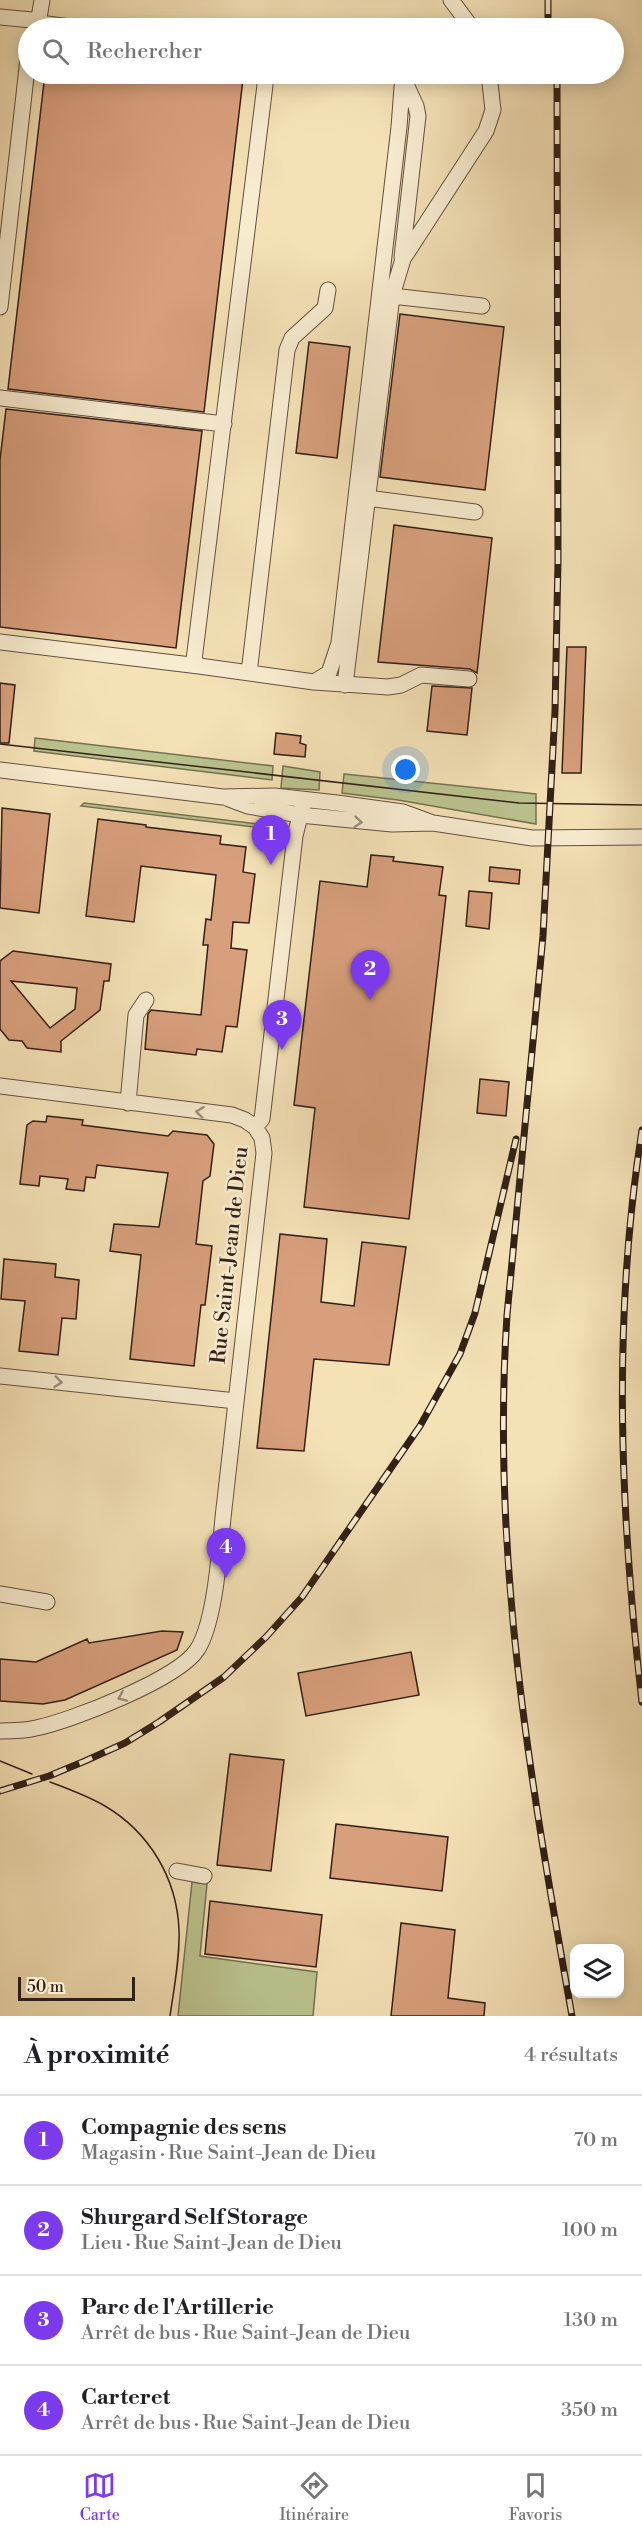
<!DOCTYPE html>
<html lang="fr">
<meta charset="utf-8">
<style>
body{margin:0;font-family:"Libre Bodoni",serif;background:#f6f6f6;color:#202124}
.controls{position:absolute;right:18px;bottom:18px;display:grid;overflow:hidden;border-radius:12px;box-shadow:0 3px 15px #0003}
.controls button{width:54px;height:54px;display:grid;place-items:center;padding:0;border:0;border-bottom:2px solid #e0e0e0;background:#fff;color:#202124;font:30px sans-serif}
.scale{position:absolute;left:18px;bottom:15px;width:117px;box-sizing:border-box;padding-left:6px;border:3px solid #321f17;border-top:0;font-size:16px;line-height:21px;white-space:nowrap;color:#321f17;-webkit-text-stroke:4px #f8ecd0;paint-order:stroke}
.you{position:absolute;left:406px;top:770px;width:21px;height:21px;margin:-15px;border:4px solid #fff;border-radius:50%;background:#1a73e8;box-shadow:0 0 0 9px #1a73e833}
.badge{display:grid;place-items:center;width:39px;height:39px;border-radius:50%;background:#7c3aed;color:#fff;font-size:20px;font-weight:700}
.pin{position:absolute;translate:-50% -50px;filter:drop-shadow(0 2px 3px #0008)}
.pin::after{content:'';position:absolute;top:32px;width:21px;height:18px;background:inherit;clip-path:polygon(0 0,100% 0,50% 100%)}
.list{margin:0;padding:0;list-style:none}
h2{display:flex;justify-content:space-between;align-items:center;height:78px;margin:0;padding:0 24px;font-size:26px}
h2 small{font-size:20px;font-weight:400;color:#757577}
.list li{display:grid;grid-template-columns:39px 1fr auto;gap:18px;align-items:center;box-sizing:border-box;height:90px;padding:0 24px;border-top:2px solid #e0e0e0}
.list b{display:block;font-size:22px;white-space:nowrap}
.list p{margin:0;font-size:20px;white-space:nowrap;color:#757577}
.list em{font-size:20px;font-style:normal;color:#757577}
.icon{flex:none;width:33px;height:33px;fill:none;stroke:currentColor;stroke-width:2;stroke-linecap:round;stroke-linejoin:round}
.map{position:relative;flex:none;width:642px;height:2016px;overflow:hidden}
.search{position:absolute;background:#fff;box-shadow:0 3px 15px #0003;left:18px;right:18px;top:18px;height:66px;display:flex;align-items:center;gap:15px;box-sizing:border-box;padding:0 21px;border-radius:33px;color:#757577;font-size:22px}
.sheet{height:438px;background:#fff}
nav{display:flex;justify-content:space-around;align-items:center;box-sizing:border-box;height:84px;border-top:2px solid #e0e0e0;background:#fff;font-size:16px;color:#757577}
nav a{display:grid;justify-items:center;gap:3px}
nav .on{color:#7c3aed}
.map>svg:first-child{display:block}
.green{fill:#bbc38e;stroke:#767152;stroke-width:1.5}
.building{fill:#d89f7c;stroke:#321f17;stroke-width:1.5;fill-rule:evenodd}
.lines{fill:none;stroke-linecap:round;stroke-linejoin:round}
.minor-casing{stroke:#62503f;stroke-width:17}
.minor{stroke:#f8ecd0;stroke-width:15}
.tram{stroke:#321f17;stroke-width:1.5}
.rail-casing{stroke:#321f17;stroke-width:7}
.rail{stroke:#f8ecd0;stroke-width:4.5;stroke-dasharray:14;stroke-linecap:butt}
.oneway{stroke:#9f907d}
.labels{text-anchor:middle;stroke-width:5;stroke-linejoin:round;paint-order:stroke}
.street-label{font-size:21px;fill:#321f17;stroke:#f8ecd0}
</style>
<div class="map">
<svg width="642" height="2016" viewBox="0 0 642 2016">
<rect width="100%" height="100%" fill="#f4e1b6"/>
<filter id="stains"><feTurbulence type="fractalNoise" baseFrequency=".00333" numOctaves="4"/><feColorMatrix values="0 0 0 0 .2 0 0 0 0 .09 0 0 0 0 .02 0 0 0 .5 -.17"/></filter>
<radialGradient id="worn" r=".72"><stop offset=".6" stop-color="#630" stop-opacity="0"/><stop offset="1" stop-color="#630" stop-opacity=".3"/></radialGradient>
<!-- green -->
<path class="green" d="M35,738L273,766L272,780L34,751Z
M283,766L320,772L319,790L281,788Z
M344,774L536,794V824L398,800L342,793Z
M84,803L259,824L262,828L81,806Z
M192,1882L207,1884L200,1956L317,1972L313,2016H178Z"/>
<!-- building -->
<path class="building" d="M45,74H198L243,79L204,412L8,389Z
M400,314L504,327L485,490L380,477Z
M309,342L350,347L337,458L296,453Z
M6,409L202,431L176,648L0,627V460Z
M394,525L492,538L477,673L470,669L378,662Z
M567,647H586L581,773H562Z
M0,683L15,685L9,743H0Z
M432,686L472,688L467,735L427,731Z
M276,733L301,736L300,743L306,745L305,757L274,754Z
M2,808L50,814L39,913L0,908Z
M98,819L146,825V827L221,836L220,844L246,847L243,872L255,874L249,923L233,922L231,948L247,950L237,1027L226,1026L222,1052L197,1049L196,1055L145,1049L148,1014L151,1010L201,1015L208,945H203L206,919L211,920L216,875L141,866L134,922L86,916Z
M371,855L394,857L393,861L443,867L439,895L446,896L409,1219L304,1207L315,1108L294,1105L320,881L367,887Z
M490,867L520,870L519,884L489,881Z
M469,891L492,893L489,929L466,926Z
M13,951L111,964L109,981H104L100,1010L61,1041V1052L27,1048L22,1041L9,1040L0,1029V961ZM11,981L77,988L75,1009L50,1028Z
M480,1079L509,1082L506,1116L477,1113Z
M47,1116L83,1120L82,1125L168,1136L173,1131L207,1135L214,1144L210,1176L203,1181L196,1244L212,1246L205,1305H201L194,1366L130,1359L141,1255L110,1251L114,1224L159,1227L168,1173L97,1165L95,1178L86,1177L84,1191L66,1189L68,1179L40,1176L39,1186L20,1184L27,1125L33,1121L46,1122Z
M280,1234L327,1239L321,1302L354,1306L362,1242L406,1247L389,1365L314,1359L304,1451L257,1448Z
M4,1259L56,1264L55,1277L79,1280L76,1319L62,1318L58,1355L19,1351L25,1301L1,1299Z
M162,1631L183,1632L177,1650L65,1700L43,1704L0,1701V1659L36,1662L87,1639L89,1643Z
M411,1652L419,1695L306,1716L298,1673Z
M230,1754L284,1760L271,1871L217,1865Z
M336,1824L448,1837L442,1891L330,1878Z
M210,1901L322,1915L316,1967L205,1954Z
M401,1923L455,1930L448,1998L485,2003L484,2016H391Z"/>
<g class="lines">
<!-- minor casing -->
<g class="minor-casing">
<path id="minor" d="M451,0L472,28
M0,17L32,20
M39,18L42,0
M40,23L77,28
M295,28H309
M263,74L265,85L194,660L199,666L314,682L329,673L339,643L399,127L403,74
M402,257L418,116L416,106L404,80
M392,296L482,306
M0,307L28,59
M0,398L224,424
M367,498L475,512
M0,642L199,666
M249,673L287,350L292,338L325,308L328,290
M314,682L388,687L401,685L421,675L469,679
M345,685L392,296L403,259L486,131L493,110L489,74
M0,770L223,797L274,796L337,803L403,812L433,823
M229,799L248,806L300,815L392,824L433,823L532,838L642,837
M0,1086L232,1115L245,1120L255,1127
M128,1103L136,1015L146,1000
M0,1376L236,1401
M0,1594L47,1602
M0,1731C12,1731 24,1731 36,1728C71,1721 178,1679 197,1650C217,1620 220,1538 225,1500C238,1384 251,1269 264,1153L262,1138L255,1127L262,1119L295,836L304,800
M177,1871L204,1876"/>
</g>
<!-- minor -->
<use href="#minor" class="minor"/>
<!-- tram -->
<path class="tram" d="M0,744L519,803L642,805
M0,1761L32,1774
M50,1782C69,1789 88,1796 105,1806C149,1832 177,1878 179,1930C180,1958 174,1988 170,2016"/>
<!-- rail casing -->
<g class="rail-casing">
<path id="rail" d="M548,0V28
M557,74L558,560L555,711L543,936L507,1315C491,1557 530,1779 572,2016
M642,1130C612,1320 620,1512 642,1702
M0,1791L49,1776L85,1761L125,1743L159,1722L224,1677L266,1637L302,1597L420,1426L460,1354L475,1313L516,1139"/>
</g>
<!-- rail -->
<use href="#rail" class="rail"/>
</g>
<!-- one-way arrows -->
<defs><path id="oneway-chevron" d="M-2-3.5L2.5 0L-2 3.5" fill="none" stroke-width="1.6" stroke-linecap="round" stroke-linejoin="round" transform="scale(1.5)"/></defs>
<g class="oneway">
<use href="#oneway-chevron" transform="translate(358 822) rotate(5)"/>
<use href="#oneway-chevron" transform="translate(200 1112) rotate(-173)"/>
<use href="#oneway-chevron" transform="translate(58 1382) rotate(6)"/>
<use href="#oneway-chevron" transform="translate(122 1697) rotate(157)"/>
</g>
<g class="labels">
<!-- street labels -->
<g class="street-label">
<text transform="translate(229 1255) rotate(-84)" y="7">Rue Saint-Jean de Dieu</text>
</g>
</g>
<rect width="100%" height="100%" filter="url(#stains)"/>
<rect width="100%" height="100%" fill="url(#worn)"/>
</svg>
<div class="controls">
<button><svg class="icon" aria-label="layers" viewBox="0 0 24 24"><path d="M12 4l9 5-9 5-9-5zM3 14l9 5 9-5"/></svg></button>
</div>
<div class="scale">50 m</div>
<div class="you"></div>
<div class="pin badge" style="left:271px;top:865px">1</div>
<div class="pin badge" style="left:370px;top:1000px">2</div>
<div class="pin badge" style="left:282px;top:1050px">3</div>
<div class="pin badge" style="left:226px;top:1578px">4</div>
<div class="search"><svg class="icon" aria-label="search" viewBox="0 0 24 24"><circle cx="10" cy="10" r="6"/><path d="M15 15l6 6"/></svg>Rechercher</div>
</div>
<section class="sheet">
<h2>À proximité<small>4 résultats</small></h2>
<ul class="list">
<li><span class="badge">1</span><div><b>Compagnie des sens</b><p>Magasin · Rue Saint-Jean de Dieu</p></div><em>70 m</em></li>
<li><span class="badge">2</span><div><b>Shurgard Self Storage</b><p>Lieu · Rue Saint-Jean de Dieu</p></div><em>100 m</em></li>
<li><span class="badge">3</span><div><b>Parc de l'Artillerie</b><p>Arrêt de bus · Rue Saint-Jean de Dieu</p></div><em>130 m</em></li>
<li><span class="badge">4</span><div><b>Carteret</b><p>Arrêt de bus · Rue Saint-Jean de Dieu</p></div><em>350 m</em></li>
</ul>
</section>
<nav>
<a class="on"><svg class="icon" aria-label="map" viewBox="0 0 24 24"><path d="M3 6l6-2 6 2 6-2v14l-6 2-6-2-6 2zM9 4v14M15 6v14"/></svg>Carte</a>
<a><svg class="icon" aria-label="directions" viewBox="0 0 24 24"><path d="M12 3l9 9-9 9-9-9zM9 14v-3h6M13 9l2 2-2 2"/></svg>Itinéraire</a>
<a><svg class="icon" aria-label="saved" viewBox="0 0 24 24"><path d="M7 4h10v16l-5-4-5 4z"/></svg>Favoris</a>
</nav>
